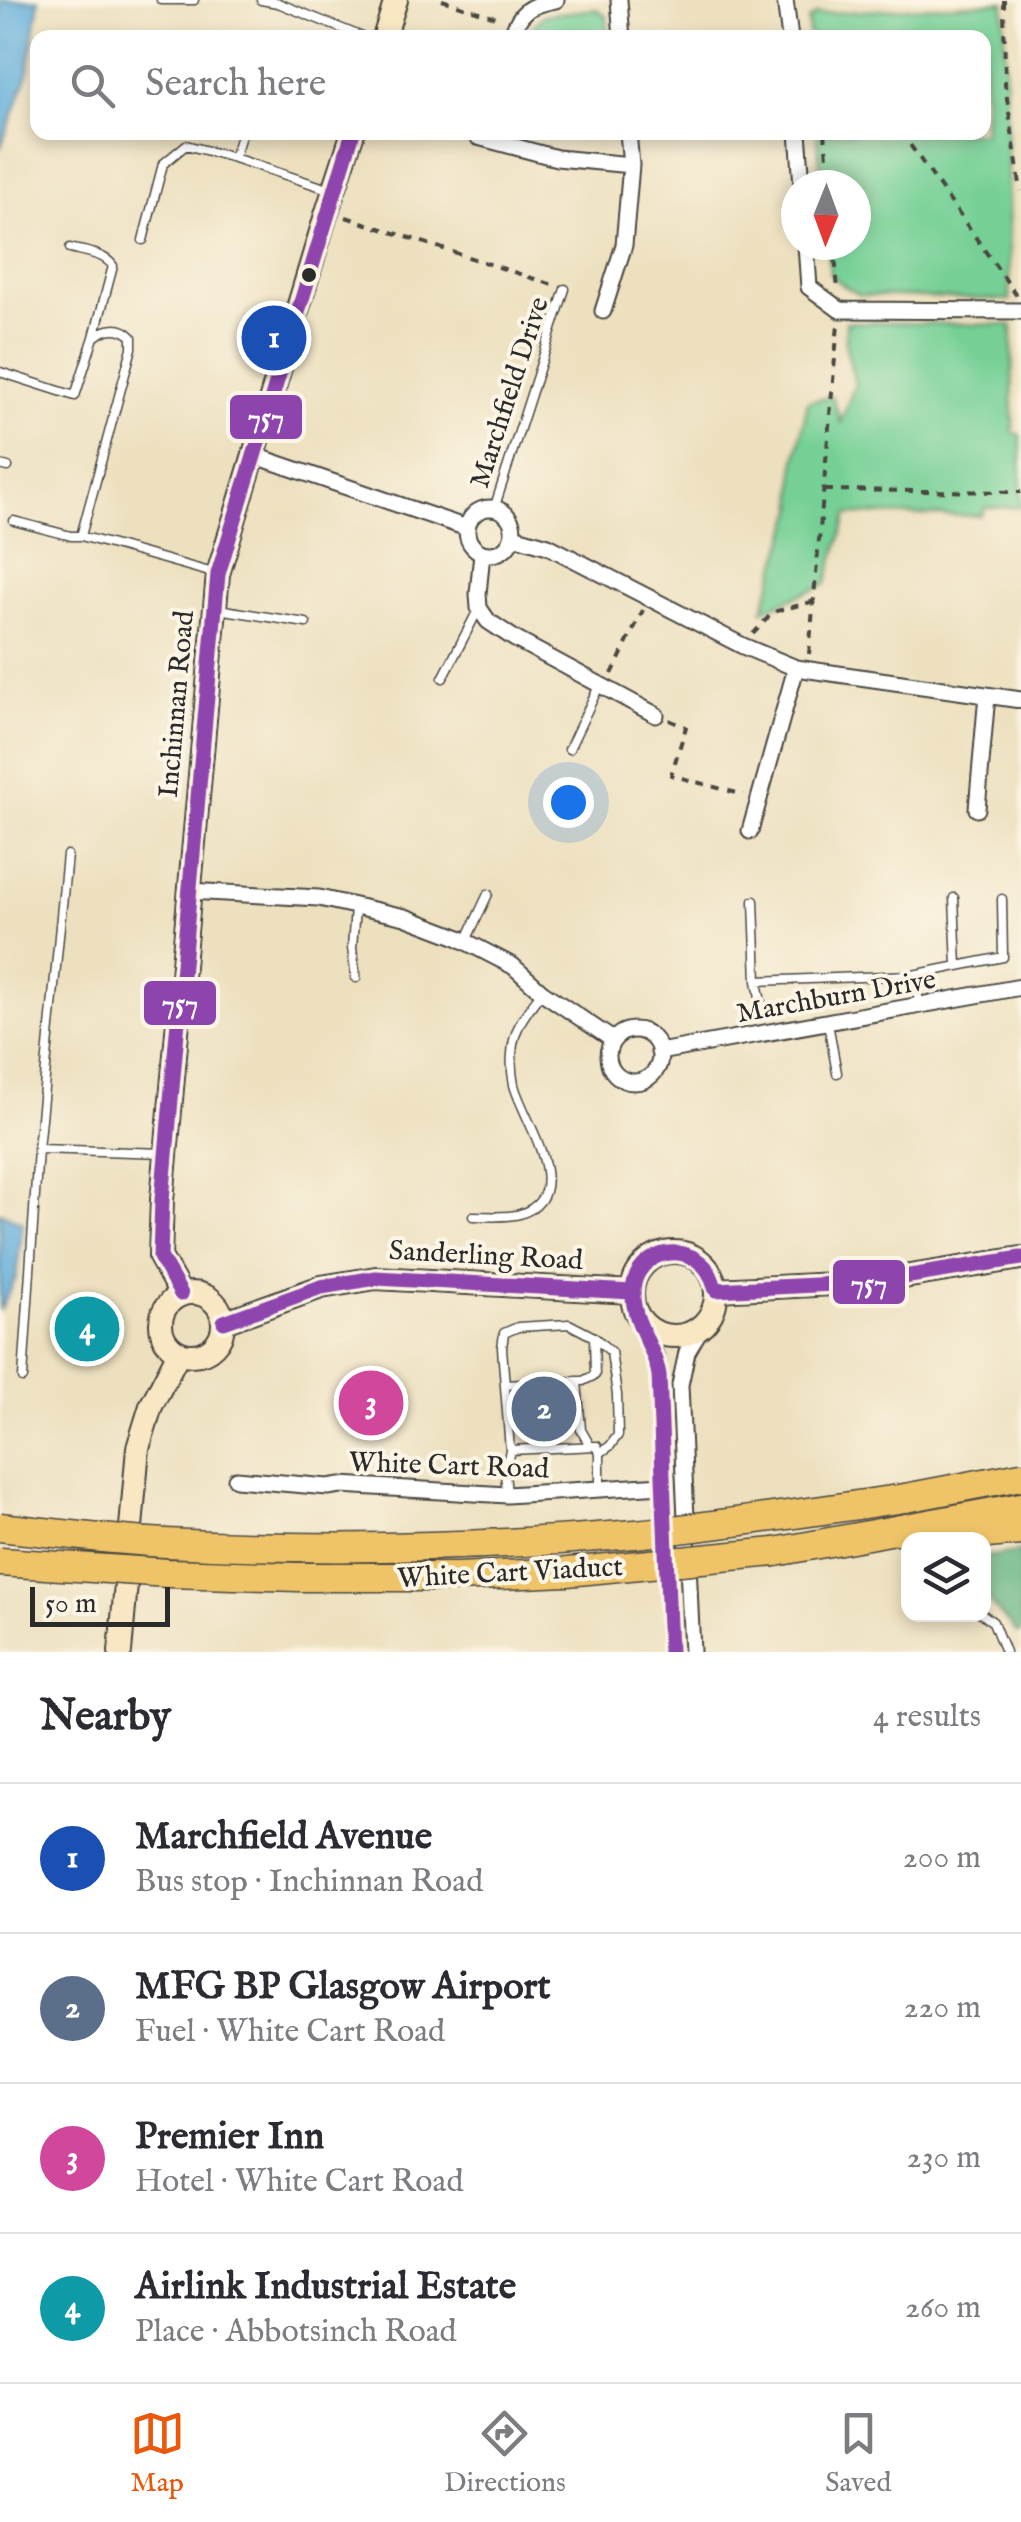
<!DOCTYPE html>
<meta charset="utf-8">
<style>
body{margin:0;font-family:"IM FELL English",serif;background:#f2f2f3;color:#2b2b33}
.controls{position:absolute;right:30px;bottom:30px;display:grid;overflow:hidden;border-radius:20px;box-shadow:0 5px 15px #0003}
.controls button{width:90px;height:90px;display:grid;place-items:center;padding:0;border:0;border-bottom:2px solid #e1e1e2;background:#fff;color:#2b2b33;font:50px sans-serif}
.compass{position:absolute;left:781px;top:170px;width:90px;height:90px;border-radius:50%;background:#fff;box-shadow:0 5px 15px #0003;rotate:181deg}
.scale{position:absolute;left:30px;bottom:25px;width:140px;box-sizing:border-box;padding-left:10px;border:5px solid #2b2b2b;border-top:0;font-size:28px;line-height:35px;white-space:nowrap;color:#2b2b2b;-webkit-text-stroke:8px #fcf5e5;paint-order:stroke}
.you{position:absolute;left:568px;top:802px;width:35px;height:35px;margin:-25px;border:8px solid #fff;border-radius:50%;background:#1a73e8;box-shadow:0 0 0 15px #1a73e833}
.badge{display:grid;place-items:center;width:65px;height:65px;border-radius:50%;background:#ea580c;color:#fff;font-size:32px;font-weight:700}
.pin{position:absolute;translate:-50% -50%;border:5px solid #fff;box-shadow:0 2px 10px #0006}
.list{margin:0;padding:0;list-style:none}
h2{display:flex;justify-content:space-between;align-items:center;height:130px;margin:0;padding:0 40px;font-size:42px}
h2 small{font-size:32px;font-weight:400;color:#7c7c81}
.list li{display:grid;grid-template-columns:65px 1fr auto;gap:30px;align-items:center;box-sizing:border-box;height:150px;padding:0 40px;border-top:2px solid #e1e1e2}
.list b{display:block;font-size:38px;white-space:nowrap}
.list p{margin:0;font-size:32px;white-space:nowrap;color:#7c7c81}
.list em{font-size:32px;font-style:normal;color:#7c7c81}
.icon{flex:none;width:55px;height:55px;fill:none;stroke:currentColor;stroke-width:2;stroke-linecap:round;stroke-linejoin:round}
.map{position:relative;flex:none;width:1021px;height:1652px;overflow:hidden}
.search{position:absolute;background:#fff;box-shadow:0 5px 15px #0003;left:30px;right:30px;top:30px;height:110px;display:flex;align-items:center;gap:25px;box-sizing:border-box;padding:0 35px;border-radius:20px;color:#7c7c81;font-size:38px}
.sheet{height:730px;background:#fff}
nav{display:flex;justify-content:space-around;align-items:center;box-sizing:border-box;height:140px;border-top:2px solid #e1e1e2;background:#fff;font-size:28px;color:#7c7c81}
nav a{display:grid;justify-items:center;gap:5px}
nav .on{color:#ea580c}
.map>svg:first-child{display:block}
.green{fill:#76d096;stroke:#507e60;stroke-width:2.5}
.forest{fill:#60b27f;stroke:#466e55;stroke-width:2.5}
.water{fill:#60adda;stroke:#466c82;stroke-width:2.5}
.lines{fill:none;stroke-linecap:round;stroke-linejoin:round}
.lane-casing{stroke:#484641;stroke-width:11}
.street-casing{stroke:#484641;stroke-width:19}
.secondary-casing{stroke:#484641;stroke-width:26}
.highway-casing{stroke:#484641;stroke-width:31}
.path{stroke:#484641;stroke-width:4;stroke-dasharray:8 8;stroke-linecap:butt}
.lane{stroke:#fff;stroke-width:8}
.street{stroke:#fff;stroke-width:15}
.secondary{stroke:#f9e7c3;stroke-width:22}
.highway{stroke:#efc469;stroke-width:28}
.highway-bridge-casing{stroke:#484641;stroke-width:31;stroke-linecap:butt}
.highway-bridge{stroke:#efc469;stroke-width:28}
.bus-1-casing{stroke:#fcf5e5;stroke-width:22}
.bus-1{stroke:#8e44ad;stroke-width:15}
.bus-dot{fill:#2b2b2b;stroke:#fcf5e5;stroke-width:4}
.labels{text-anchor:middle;stroke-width:8;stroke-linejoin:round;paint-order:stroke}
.street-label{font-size:28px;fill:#2b2b2b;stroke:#fcf5e5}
.line-badge{stroke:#fcf5e5;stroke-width:4}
.badge-label{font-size:28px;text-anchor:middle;font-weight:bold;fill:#fff}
</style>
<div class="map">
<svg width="1021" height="1652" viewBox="0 0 1021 1652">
<rect width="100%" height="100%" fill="#fcf5e5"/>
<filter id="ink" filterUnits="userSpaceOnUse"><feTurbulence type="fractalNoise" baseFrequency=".01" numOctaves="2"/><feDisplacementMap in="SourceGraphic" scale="20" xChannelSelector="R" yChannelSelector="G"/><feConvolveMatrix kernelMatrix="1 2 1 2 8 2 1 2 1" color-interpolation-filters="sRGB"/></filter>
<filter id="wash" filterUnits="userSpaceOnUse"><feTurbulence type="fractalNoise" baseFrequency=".0048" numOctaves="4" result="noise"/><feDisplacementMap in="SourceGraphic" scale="40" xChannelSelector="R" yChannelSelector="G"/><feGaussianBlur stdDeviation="2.25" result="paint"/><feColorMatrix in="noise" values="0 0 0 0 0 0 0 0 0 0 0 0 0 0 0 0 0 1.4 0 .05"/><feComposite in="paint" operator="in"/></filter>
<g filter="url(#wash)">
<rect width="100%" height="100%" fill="#ede0bf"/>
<!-- green -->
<path class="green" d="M1004,2L1010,300L860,295L847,288L830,274L827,245H856V185H822L817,133L984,132V38L809,37L808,20L816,14Z
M597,9L607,17L608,37H526L527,32L544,15Z
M846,322L1012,325L1013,433L1021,435V507L985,508L981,516L848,514L826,584L763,610L795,509L794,469L808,401L832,397L841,422L855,384L846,347Z"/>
<!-- forest -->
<path class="forest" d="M1021,1551V1632L1017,1633L984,1596V1557Z"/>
<!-- water -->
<path class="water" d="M0,0H39L28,74L0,149Z
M0,1212L23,1223L16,1278L0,1311Z"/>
</g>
<g filter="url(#ink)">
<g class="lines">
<!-- lane casing -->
<g class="lane-casing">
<path id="lane" d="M161,0H194
M261,0L278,3L365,38
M234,158L242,132
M143,240L163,164L186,145L234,158L331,190
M70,248C84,252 104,253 113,266L94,337
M0,372L75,396L94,337C106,328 121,325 132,337V348L81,536
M0,465L8,467
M494,509L565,289
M14,521L71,536H81L213,573
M218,609L306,623
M443,678L479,608
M569,749L600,684
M954,898L957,966
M754,901L757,981L761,1003
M355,908L352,948L356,978
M466,941L488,894
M913,975L920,1006
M757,981L913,975L1003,957L1002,899
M828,1023L837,1073
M38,1149L164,1153
M473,1216C488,1216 506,1218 520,1214C579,1195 523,1120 514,1085C512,1075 511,1064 512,1054C513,1028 527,1011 542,992
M594,1337L611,1352L617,1395L618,1435L610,1446L600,1453
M23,1378L38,1149L67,855
M505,1385L577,1381
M510,1450L502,1348L504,1333L518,1327L569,1324L594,1337L595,1375L583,1381H577L581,1430L589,1444
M507,1495L505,1472L510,1450L597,1446L600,1453V1488
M982,1614L993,1622L1005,1652"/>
</g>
<!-- street casing -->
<g class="street-casing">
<path id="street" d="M619,0L622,38
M785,0L790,38
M511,38C519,11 529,5 556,0
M479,132L478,137L557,158L631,165L628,132
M798,132L802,185
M806,245L809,287L840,310L1021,311
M603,311L624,245L631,165
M253,455L467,528
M467 531a23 23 0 1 1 46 0a23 23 0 1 1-46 0Z
M513,536L548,546L743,646L796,668L1021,700
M482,553L478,594L479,608L488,621L515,639L656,715
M977,809L987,695
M750,831L796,668
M188,891L319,898L405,917L455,936L513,966L542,992L613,1040
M608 1056a26 26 0 1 1 52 0a26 26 0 1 1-52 0Z
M659,1052L1021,987
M640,1318L656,1357L659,1383L662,1485L670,1652
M236,1479L328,1487L341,1485L507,1495L662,1485
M692,1652L680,1385L687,1352L702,1326"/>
</g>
<!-- secondary casing -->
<g class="secondary-casing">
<path id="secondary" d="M384,38L396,0
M632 1294a42 42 0 1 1 84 0a42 42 0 1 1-84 0Z
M716,1290L873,1282L1021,1258
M161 1324a31 31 0 1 1 62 0a31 31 0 1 1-62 0Z
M181,1294L160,1257L162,1200L218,574L326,215L353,132
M224,1322L321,1287L376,1278L632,1292
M120,1652L138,1448L151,1406L179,1352"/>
</g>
<!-- highway casing -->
<g class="highway-casing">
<path id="highway" d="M905,1498L1021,1476
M941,1538L1021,1531
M775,1552L1021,1507"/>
</g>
<!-- path -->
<path class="path" d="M442,0L501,19
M1004,0L1005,85L1021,191
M817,37L830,32L834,38
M825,132L829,185
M901,132L1017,296
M346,217L556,286
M834,245L838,290
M825,490L1021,492
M753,634L773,612L815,601
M809,654L838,324
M612,674L643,610
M669,720L686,727L671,775L744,795"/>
<!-- lane -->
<use href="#lane" class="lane"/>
<!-- street -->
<use href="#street" class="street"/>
<!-- secondary -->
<use href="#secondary" class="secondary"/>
<!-- highway -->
<use href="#highway" class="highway"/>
<!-- highway-bridge casing -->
<g class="highway-bridge-casing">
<path id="highway-bridge" d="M0,1527C55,1533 110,1540 166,1543C322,1551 480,1548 635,1534C725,1525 815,1511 905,1498
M0,1562L168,1573L298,1577H457L567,1572L775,1552"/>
</g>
<!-- highway-bridge -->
<use href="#highway-bridge" class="highway-bridge"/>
<!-- bus-1 casing -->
<g class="bus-1-casing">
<path id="bus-1" d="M716,1290L873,1282L1021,1258
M181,1294L160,1257L162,1200L218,574L353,132
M224,1322L321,1287L376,1278L632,1292
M670,1652L659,1375C655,1347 632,1322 633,1293C633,1258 674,1240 701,1263C710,1270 712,1280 716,1290"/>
</g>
<!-- bus-1 -->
<use href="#bus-1" class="bus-1"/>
</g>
</g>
<!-- markers -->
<circle class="bus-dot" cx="309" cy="275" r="9"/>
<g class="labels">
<!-- street labels -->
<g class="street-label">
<text transform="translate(508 392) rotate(-72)" y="10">Marchfield Drive</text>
<text transform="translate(175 704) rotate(-85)" y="10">Inchinnan Road</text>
<text transform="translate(836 995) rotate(-10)" y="10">Marchburn Drive</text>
<text transform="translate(486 1254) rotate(3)" y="10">Sanderling Road</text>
<text transform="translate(449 1464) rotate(2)" y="10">White Cart Road</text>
<text transform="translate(510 1571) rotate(-3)" y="10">White Cart Viaduct</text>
</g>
</g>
<g class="line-badge">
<rect x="228" y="393" width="76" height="48" rx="10" fill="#8e44ad"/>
<rect x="142" y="979" width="76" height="48" rx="10" fill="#8e44ad"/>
<rect x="831" y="1258" width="76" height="48" rx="10" fill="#8e44ad"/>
</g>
<g class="badge-label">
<text x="266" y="426">757</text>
<text x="180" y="1012">757</text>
<text x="869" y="1292">757</text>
</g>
</svg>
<div class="controls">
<button><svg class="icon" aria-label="layers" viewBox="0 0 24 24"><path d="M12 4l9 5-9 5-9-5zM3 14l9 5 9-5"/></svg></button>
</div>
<svg class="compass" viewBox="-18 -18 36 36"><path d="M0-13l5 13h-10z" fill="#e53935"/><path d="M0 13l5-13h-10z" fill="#7c7c81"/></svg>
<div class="scale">50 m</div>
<div class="you"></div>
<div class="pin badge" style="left:274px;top:338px;background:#1a4fb4">1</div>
<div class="pin badge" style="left:544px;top:1409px;background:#5c6f8a">2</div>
<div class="pin badge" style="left:371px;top:1403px;background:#d1479c">3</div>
<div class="pin badge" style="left:87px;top:1329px;background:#0f9aa8">4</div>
<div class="search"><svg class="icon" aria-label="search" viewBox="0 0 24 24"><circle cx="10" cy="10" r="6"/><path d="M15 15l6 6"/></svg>Search here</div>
</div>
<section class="sheet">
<h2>Nearby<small>4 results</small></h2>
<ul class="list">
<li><span class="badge" style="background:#1a4fb4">1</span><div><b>Marchfield Avenue</b><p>Bus stop · Inchinnan Road</p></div><em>200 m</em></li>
<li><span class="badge" style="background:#5c6f8a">2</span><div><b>MFG BP Glasgow Airport</b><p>Fuel · White Cart Road</p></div><em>220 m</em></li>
<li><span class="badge" style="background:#d1479c">3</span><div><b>Premier Inn</b><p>Hotel · White Cart Road</p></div><em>230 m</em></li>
<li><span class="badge" style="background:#0f9aa8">4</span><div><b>Airlink Industrial Estate</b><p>Place · Abbotsinch Road</p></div><em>260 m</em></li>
</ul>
</section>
<nav>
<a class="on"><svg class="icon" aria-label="map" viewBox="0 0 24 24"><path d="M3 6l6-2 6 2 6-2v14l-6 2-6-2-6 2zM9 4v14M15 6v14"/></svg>Map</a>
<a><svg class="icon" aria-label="directions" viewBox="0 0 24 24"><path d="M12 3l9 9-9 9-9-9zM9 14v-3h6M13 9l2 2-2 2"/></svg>Directions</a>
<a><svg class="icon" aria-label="saved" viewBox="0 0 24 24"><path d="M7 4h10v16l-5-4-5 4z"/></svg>Saved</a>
</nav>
